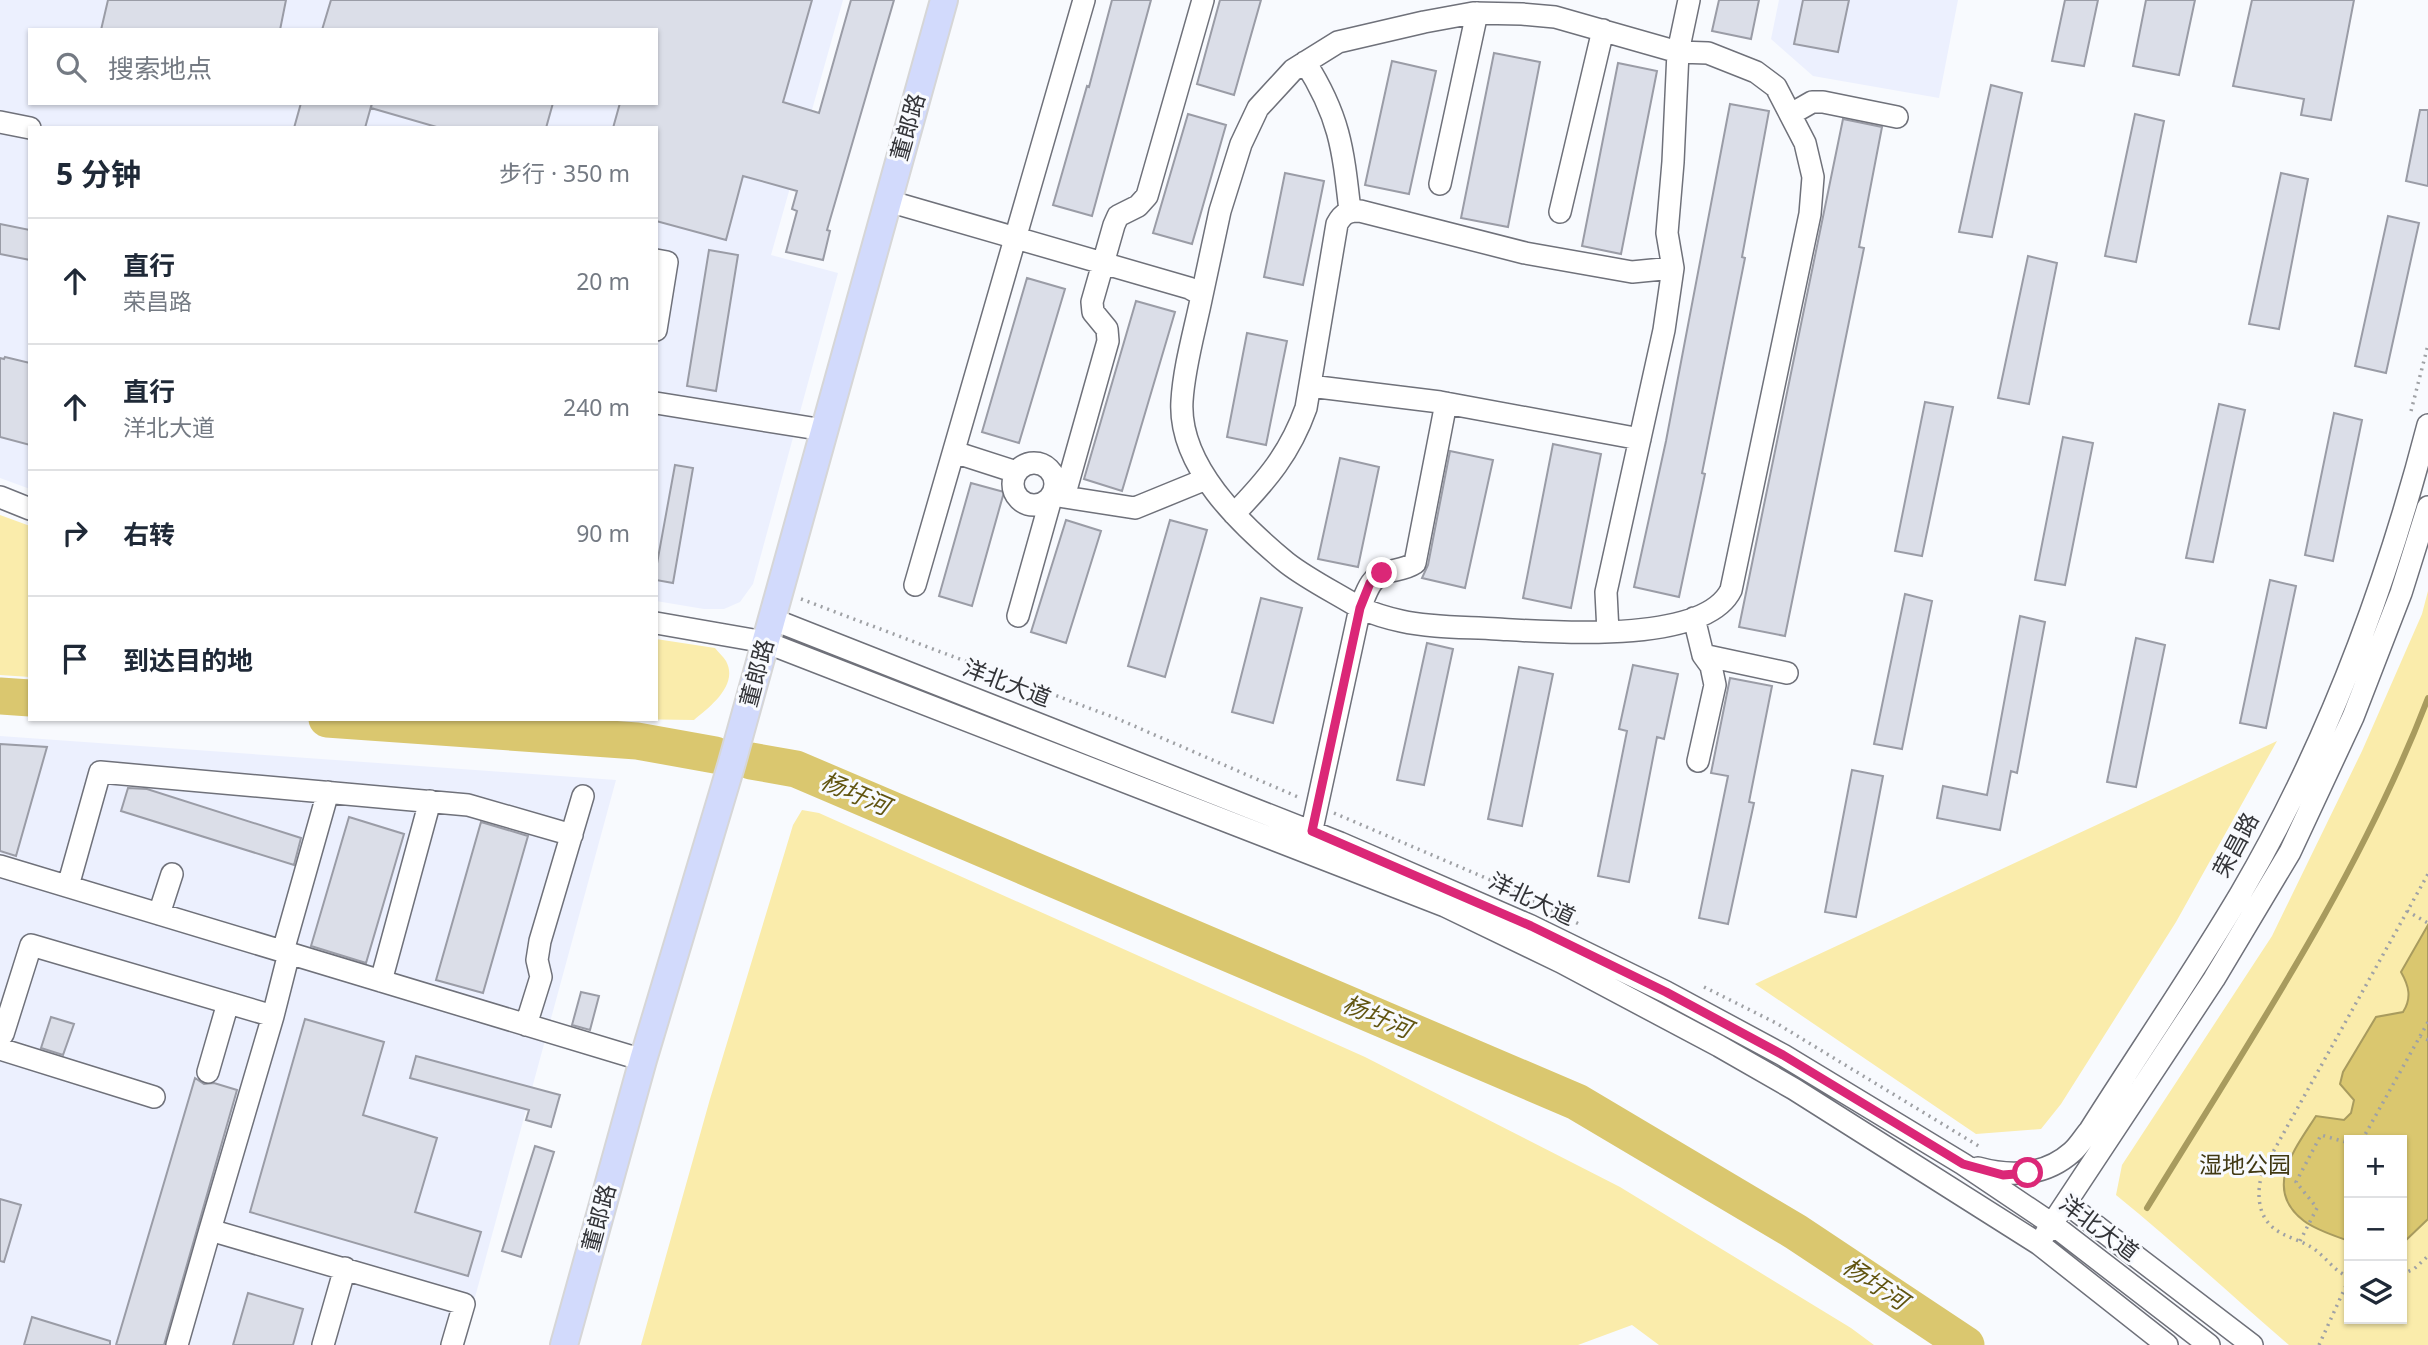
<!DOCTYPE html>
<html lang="zh">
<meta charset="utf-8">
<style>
body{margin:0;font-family:"Noto Sans","Noto Sans SC",sans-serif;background:#f6f6f7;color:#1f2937}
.controls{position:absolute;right:21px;bottom:21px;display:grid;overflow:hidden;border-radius:0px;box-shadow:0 2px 5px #0004}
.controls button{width:63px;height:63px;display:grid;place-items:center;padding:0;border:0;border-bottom:2px solid #e0e1e3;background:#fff;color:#1f2937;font:35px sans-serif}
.stop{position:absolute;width:21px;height:21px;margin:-16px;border:5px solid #db2777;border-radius:50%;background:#fff}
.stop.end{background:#db2777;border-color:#fff;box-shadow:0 2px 7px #0008}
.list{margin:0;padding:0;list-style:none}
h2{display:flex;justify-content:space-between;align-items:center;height:91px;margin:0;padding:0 28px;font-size:30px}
h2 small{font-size:23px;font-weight:400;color:#747a83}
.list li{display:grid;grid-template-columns:46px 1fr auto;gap:21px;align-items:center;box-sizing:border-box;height:126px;padding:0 28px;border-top:2px solid #e0e1e3}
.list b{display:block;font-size:26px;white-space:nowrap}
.list p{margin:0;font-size:23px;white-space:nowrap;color:#747a83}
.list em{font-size:23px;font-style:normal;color:#747a83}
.icon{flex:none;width:38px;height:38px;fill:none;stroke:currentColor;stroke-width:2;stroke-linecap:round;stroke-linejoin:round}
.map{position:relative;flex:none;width:2428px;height:1345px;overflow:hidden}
.search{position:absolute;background:#fff;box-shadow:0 2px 5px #0004;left:28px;top:28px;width:630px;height:77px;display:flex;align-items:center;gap:18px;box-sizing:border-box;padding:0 24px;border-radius:0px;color:#747a83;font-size:26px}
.panel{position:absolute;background:#fff;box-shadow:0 2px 5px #0004;left:28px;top:126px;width:630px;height:595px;border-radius:0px}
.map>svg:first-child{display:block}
.built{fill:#ecf0fe;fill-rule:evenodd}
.green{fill:#faecab;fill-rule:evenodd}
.water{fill:#dac76f;stroke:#a89b5e;stroke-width:2}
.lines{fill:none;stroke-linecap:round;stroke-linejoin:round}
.stream{stroke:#a89b5e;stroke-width:6}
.river{stroke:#dac76f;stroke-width:37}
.building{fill:#dbdee8;stroke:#9a9ca6;stroke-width:2}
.minor-casing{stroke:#6f717a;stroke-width:24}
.major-casing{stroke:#d6d6d7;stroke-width:30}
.path{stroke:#9fa1a5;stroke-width:3.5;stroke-dasharray:2 5;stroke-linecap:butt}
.minor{stroke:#fff;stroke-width:21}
.major{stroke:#d2dafc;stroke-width:26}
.route{stroke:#db2777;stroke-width:9}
.labels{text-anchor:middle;stroke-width:6;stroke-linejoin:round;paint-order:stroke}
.street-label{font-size:23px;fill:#333438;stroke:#f8fafe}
.park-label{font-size:23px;fill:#413913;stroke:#f8fafe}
.water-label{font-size:24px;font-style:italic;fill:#615410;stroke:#f8fafe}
</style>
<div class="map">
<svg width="2428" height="1345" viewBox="0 0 2428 1345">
<rect width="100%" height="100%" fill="#f8fafe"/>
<!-- built -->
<path class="built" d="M0,0H843L771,255L838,273L753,584L740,602L724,609H704L656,601V128H30V489L0,478ZM30,30H656V103H30Z
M1779,0H1958L1939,98L1813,76L1771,39Z
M0,736L616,780L462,1345H0Z"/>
<!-- green -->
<path class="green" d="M0,515L30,526V677L0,675Z
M2428,591V1345H2289C2231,1295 2175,1243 2116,1195L2122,1165L2272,936L2362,751L2422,614ZM2349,1140H2402V1319H2349Z
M656,639L715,648C718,652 723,656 726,661C739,685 710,707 694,720L623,719H656Z
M2277,741L2176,922L2061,1104L2041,1129L1976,1134L1755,984Z
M802,810L819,813L1365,1057L1620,1187L1851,1328L1874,1345H1659L1632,1325L1578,1345H641L710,1099L793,825Z"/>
<!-- water -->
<path class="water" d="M2428,925V1219L2402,1244V1140H2349V1241C2335,1236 2316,1230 2304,1221C2262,1189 2295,1149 2316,1116L2344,1120L2351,1113L2354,1100L2340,1084L2343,1072L2376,1017L2403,1012C2412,998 2409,986 2401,972Z"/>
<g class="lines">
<!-- stream -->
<path class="stream" d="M2147,1208C2248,1043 2358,880 2428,698"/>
<!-- river -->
<path class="river" d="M0,696L30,698
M327,719L637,741L715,755
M751,761L796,769L1577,1102L1796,1232L1966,1345"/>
</g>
<!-- building -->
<path class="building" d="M108,0H286L280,30H101Z
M331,0H812L783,102L819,113L851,0H894L827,230L830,231L823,260L786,252L797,211L792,209L797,191L743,176L726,240L656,221V128H613L620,103H656V30H322Z
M1112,0H1151L1092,216L1053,205L1087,86L1089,87Z
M1220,0H1261L1234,95L1197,84Z
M1719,0H1759L1751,39L1712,31Z
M1803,0H1849L1838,52L1794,44Z
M2065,0H2098L2084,66L2052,61Z
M2146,0H2195L2179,75L2133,66Z
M2252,0H2354L2331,120L2301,115L2304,99L2233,86Z
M1494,53L1540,62L1508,227L1461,218Z
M1392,61L1436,71L1409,194L1365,185Z
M1618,63L1657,71L1621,254L1582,246Z
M1991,85L2022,93L1992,237L1959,232Z
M301,103H372L365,128H294Z
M372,103H553L546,128H440L371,108Z
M1730,104L1769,111L1742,257L1745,258L1702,473L1705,474L1679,597L1634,587L1666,441Z
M2420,110H2428V186L2406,181Z
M1188,114L1226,125L1192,244L1153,233Z
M2135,114L2164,121L2136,262L2105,256Z
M1843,119L1882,127L1859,247L1864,248L1785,636L1739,627Z
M1285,173L1324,181L1303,285L1264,277Z
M2281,173L2308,179L2279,329L2249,324Z
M2388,216L2419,223L2386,373L2355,366Z
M0,224L30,230V260L0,254Z
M709,250L738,255L716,391L687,386Z
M2028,256L2057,263L2029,404L1998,398Z
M1027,278L1065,289L1019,443L982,432Z
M1136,301L1175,312L1122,491L1084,479Z
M1247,333L1287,341L1266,445L1227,437Z
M5,357L30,363V445L0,437V358L4,359Z
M1925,402L1953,407L1922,556L1895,551Z
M2219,404L2245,410L2213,562L2186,558Z
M2334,413L2362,420L2333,561L2305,555Z
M2063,437L2093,443L2065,585L2035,580Z
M1553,444L1601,454L1571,608L1523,598Z
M1450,451L1493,460L1465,588L1422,578L1428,565Z
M1340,458L1379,467L1358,567L1318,559Z
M675,465L693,468L673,583L656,580V569Z
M971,483L1004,492L972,606L939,596Z
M1066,520L1101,531L1066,643L1031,632Z
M1170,520L1207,530L1165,677L1128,666Z
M2270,580L2296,586L2266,728L2240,723Z
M1905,594L1932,601L1902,749L1874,744Z
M1261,598L1302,608L1273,723L1232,712Z
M2020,616L2045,622L2017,773L2011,771L2000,830L1937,818L1943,786L1987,795Z
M2136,638L2165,645L2136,787L2107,782Z
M1427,643L1453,649L1424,785L1397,780Z
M1633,665L1678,674L1664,739L1657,737L1629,882L1598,876L1627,731L1619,729Z
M1519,667L1553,674L1522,826L1488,819Z
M1730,678L1772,686L1749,802L1754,803L1728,924L1699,918L1728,776L1711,773Z
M0,744L47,747L16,856L0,851Z
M1852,770L1883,776L1856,917L1825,912Z
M128,788L147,789L301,838L294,865L121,811Z
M349,817L404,834L366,963L311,946Z
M481,822L528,836L483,993L436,980Z
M581,992L599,996L590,1030L572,1025Z
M51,1017L74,1024L63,1055L41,1048Z
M305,1019L384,1042L363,1115L437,1138L415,1212L481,1232L468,1276L250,1212Z
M416,1056L560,1095L551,1127L526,1120L529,1110L410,1078Z
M195,1078L204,1084L214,1083L237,1090L164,1345H116Z
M535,1146L554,1152L521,1257L502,1251Z
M0,1199L21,1205L4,1262L0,1261Z
M248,1293L303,1309L293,1345H233Z
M32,1317L110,1341V1345H24Z"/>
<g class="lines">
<!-- minor casing -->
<g class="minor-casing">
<path id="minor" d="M1305,62C1340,117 1343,149 1350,211
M1791,114L1812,102H1823L1897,117
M0,122L30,128
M1440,184L1477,13
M888,201L1189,288L1202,295C1195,330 1184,366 1182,401C1178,466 1241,525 1287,563C1309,580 1336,593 1360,608L1309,843
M1560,212L1603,30
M656,260L667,262L656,330
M1202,295L1220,211L1241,144L1258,108L1293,70L1338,42L1424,22L1473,13L1522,14L1555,17L1678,52L1708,53L1756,72L1776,87L1805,143L1813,177L1810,214L1731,590C1704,645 1550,632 1497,629C1465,627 1432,628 1401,621C1387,618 1374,614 1360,608C1366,594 1370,576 1387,572C1398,569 1406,569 1415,563L1446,403
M1310,386L1440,402L1640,439
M656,403L824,430
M954,452L1016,472
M1013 484a21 21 0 1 1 42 0a21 21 0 1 1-42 0Z
M0,497L30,509
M1064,497L1108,341L1107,329L1093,312L1092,302L1114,225L1118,216L1138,206L1147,196L1203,0
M1234,514C1267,480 1290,453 1306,408L1337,224C1343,213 1348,211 1360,211L1525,253L1632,272L1673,268
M915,585L1084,0
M1018,616L1052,495L1135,508L1206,479
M1694,618L1703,655L1711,666L1715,685L1698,761
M772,619L1340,843L1531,926L1666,992L1783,1055L1963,1164L2052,1224L2209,1345
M656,623L765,642L1445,906L1561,962L1719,1046L1794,1089L2039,1244L2167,1345
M1608,632L1606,592L1664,330L1673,268L1667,233L1673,162L1678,52L1689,0
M1703,655L1787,673
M0,866L643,1060
M68,886L100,772L468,805L572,835
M159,914L172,874
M283,951L328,792
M381,981L430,801
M273,1016L289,953
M526,1025L541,977L537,960L540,941L583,796
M0,1033L3,1034L31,945L273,1016L210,1230L464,1304L452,1345
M0,1049L154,1097
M208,1072L228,1003
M1978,1168C2011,1177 2045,1176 2072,1152C2079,1146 2084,1137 2090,1130C2140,1051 2193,974 2241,893C2326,748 2386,587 2428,425
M2066,1203L2252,1345
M2046,1233L2214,979L2290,852L2353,717L2401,593L2428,507
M177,1345L210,1230
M323,1345L345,1268"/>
</g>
<!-- major casing -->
<g class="major-casing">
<path id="major" d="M564,1345L643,1060L731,766L944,0"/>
</g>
<!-- path -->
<path class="path" d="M2411,411L2428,345
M801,599L1118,719L1298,797
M1334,813L1493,881L1579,924
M2407,911L2428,923
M1704,987L1776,1023L1982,1148
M2420,1036L2428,1040
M2362,1140L2428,1022
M2300,1241L2317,1208L2296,1182L2321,1135L2349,1143
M2402,1274L2414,1269L2428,1256
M2349,1277C2333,1271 2326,1256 2311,1247C2301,1241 2290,1238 2281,1233C2256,1220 2256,1192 2263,1170L2428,874
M2319,1345L2349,1279"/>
<!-- minor -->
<use href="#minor" class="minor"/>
<!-- major -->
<use href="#major" class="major"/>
</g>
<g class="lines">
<!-- route -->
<path class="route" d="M1382,573L1370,583L1360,608L1312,831L1531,926L1666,992L1783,1055L1963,1164L2003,1175L2028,1173"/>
</g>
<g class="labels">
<!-- street labels -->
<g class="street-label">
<text transform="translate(908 127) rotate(-74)" y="8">董郎路</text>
<text transform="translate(757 673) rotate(-75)" y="8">董郎路</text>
<text transform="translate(1007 683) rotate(21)" y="8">洋北大道</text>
<text transform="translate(2236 845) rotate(-62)" y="8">荣昌路</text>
<text transform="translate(1532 899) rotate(25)" y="8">洋北大道</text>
<text transform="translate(599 1218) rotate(-75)" y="8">董郎路</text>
<text transform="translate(2099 1228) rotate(37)" y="8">洋北大道</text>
</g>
<!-- park labels -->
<g class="park-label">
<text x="2245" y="1173">湿地公园</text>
</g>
<!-- water labels -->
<g class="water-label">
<text transform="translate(855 794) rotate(23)" y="8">杨圩河</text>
<text transform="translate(1377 1017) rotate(23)" y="8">杨圩河</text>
<text transform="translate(1875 1284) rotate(34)" y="8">杨圩河</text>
</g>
</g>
</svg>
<div class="controls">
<button>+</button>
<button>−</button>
<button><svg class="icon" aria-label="layers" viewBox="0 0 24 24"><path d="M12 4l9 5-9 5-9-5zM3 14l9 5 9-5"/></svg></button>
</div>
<div class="stop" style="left:2028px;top:1173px"></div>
<div class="stop end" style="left:1382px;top:573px"></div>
<div class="search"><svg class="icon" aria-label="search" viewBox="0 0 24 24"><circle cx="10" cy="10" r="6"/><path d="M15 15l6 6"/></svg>搜索地点</div>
<section class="panel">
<h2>5 分钟<small>步行 · 350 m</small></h2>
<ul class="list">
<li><svg class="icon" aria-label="ahead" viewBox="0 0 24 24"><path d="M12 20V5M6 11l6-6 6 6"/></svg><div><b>直行</b><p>荣昌路</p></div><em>20 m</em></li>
<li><svg class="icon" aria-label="ahead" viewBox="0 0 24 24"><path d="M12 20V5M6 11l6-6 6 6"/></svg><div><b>直行</b><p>洋北大道</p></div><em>240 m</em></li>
<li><svg class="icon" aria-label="right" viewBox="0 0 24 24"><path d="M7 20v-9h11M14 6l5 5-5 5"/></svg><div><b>右转</b></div><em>90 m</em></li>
<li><svg class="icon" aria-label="arrive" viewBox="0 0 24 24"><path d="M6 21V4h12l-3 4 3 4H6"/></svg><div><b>到达目的地</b></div></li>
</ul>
</section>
</div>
